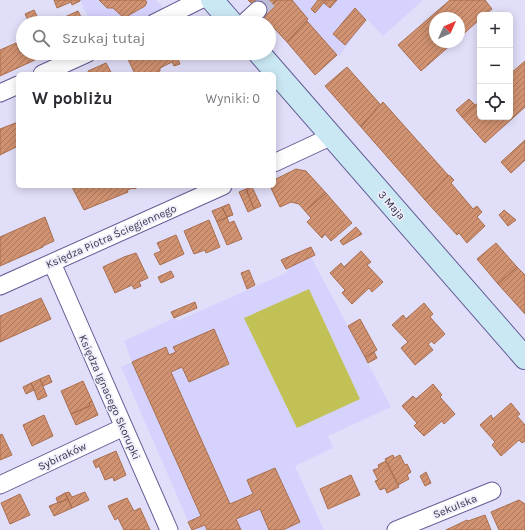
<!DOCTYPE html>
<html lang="pl">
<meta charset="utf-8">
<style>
body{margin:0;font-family:Karla,sans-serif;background:#f2f2f3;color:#2b2b33}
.controls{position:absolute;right:12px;top:12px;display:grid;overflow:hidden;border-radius:6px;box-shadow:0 2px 10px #0003}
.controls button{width:36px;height:36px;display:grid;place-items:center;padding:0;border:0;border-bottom:1px solid #e1e1e2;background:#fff;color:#2b2b33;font:20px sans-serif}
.compass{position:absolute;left:429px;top:12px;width:36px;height:36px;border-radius:50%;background:#fff;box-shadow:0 2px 10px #0003;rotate:45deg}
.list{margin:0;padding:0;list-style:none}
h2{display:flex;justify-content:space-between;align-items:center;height:52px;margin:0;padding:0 16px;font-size:17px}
h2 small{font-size:13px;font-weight:400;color:#7c7c81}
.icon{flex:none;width:22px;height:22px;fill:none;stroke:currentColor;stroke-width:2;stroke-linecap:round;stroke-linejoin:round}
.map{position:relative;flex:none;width:525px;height:530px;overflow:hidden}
.search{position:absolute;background:#fff;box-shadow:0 2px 10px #0003;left:16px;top:16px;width:260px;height:44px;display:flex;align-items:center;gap:10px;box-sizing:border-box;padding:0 14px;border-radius:22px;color:#7c7c81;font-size:15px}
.panel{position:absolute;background:#fff;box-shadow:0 2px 10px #0003;left:16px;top:72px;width:260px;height:116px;border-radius:6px}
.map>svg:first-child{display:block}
.built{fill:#d5d2fd}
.green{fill:#c2c155}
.building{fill:url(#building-hatch);stroke:#a96e4e}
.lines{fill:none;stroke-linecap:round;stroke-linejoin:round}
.minor-tunnel{stroke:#bebcd6;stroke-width:17;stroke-dasharray:17 8;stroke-linecap:butt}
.minor-casing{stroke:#635c95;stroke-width:19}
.secondary-casing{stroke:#635c95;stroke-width:24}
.minor{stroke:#fff;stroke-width:17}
.secondary{stroke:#cae8f4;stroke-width:22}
.labels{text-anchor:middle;stroke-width:3.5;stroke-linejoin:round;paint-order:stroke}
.street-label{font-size:11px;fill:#37344d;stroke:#eeedfa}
</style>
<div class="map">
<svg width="525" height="530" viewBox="0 0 525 530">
<defs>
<pattern id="building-hatch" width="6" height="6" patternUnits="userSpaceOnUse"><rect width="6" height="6" fill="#d19271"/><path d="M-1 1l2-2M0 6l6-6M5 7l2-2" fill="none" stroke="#aa785f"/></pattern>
</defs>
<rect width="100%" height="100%" fill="#e0def8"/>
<!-- built -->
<path class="built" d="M80,0H156L167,12L144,23H91Z
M292,0H423L383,36L367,19L339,56L307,21L308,19Z
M311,257L391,407L328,436L333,448L295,466L324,530H192L121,367L132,362L124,341L174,318L177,321L288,272L286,269Z"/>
<!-- green -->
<path class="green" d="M309,289L360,399L297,428L244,318Z"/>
<!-- building -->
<path class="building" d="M54,0H80V1L72,5L71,2L57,8Z
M99,0H145L147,2L145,6L124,18L113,8H107Z
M248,0H277L262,14Z
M277,0H292L308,19L287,42L261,14Z
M318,0H326L315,13L311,9Z
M326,0H337L330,8L324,3Z
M450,0H485L492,9L485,15H480V19L459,38V18H435V42H454L421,71L398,45Z
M355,8L366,20L345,45L333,34Z
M34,10L37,16L28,20L25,14Z
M78,11L84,23H57L56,21Z
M307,21L337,55L315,75L287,42Z
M16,43L20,53L23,52V53H32L35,60L0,76V50Z
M125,53H180L182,57L178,59L180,64L174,66L172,62L160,68V71L154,74L150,72L146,74H135Z
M525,61V107L485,143L462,117L480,101V117H510V74Z
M106,63L112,74H89L88,71Z
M347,67L380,104L361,127L325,86Z
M469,99L475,105L462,117L456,110Z
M383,102L448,175L425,200L361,127Z
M18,122V146L0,155V129Z
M525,140V160L511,173L501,162Z
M296,169L306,171L326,193L305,211L299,204L291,202L280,207L270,186H274V180Z
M449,175L454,180L451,183L473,209L477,206L482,212L477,217L485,226L467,243L459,233L457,235L425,200Z
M75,186H141L134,189L133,188L127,190L128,192L84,210L72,187Z
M252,187L261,206L254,209L246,189Z
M246,189L254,209L248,212L239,192Z
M326,193L352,223L331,241L325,234L322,238L307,222L311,218L305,211Z
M229,204L233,215L227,217L222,207Z
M222,207L227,217L217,222L212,211Z
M504,210L516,220L508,226L499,215Z
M45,217L54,241L43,246V247L0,266V237Z
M227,217L229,223L234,221L242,239L227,245L217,222Z
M209,220L220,247L206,253L205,250L194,254L184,231Z
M356,227L362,234L343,245L340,241Z
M176,235L184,254L160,265L154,254L161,251L157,243Z
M496,243L517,267L498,284L477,259Z
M311,247L315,255L286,269L281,260Z
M361,251L371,262L367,265L383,282L372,292L369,288L352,304L342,293L345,290L330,273L341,263L344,267Z
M136,253L148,278L139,282L141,286L134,289L132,285L115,293L103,267L124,257Z
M517,267L525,275V314L498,284Z
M249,270L255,285L247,289L241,273Z
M171,271L174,277L161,283L158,277Z
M41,298L51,319L0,342V316Z
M195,302L197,308L174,318L171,312Z
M424,303L433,314L430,317L445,334L434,344L432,341L428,344L433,350L415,365L401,348L408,342L392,325L403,315L406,319Z
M360,319L377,350L365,357L348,326Z
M214,329L229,364L189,382L182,367L171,372L230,504L253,494L247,480L275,468L300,522L283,530H269L260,509L236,519L241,530H207L205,525L192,530L188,522L201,516L132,362L166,347L169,355L176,352L173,347Z
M374,352L377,358L368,363L365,357Z
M49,375L52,382L43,386L40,379Z
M40,379L47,396L38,400L31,383Z
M83,381L92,401L89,403L90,406L71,414L61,391Z
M31,383L34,390L26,394L23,387Z
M433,384L442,395L440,397L455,414L444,424L442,421L424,436L414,426L417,423L402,406L413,396L416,399Z
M92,401L98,415L76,425L71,414L90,406L89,403Z
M511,403L520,414L517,416L525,425V441L522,443L519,440L501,456L492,445L495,442L480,425L491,415L493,419Z
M44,415L53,436L32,446L23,425Z
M2,434L12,455L0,460V435Z
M116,451L126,475L114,481L113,477L105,480L99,466L96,468L93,461Z
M393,455L394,458L400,455L405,465L407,464L411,472L407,475L409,479L398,485L385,459Z
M386,461L399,487L387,493L385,488L380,490L375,481L378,480L373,470L379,468L378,465Z
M426,472L431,483L425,486L420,476Z
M351,475L360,495L328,509L320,489Z
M69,492L72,497L85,492L89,500L72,508L65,493Z
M65,493L68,499L58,503L56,498Z
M20,494L30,515L10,524L1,503Z
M127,498L134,511L140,508L150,530H124L118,518L115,520L108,506Z
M68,499L72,508L54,516L49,506Z
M519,500L525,504V530H499L491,512Z
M485,515L491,530H446L467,520L468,521Z"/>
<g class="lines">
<!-- minor-tunnel -->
<path class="minor-tunnel" d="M258,10L269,0"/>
<!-- minor casing -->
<g class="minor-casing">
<path id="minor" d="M154,23L200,0
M244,23L258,10
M42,74L88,53
M0,93L18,85
M274,163L332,136
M52,263L169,530
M0,286L223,186
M0,485L124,427
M396,530L492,491"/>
</g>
<!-- secondary casing -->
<g class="secondary-casing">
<path id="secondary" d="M212,0L232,23
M259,53L525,358"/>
</g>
<!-- minor -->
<use href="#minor" class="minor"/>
<!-- secondary -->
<use href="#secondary" class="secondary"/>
</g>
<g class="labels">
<!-- street labels -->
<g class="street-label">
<text transform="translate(392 205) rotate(49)" y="4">3 Maja</text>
<text transform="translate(111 236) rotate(-24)" y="4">Księdza Piotra Ściegiennego</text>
<text transform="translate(110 397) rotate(66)" y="4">Księdza Ignacego Skorupki</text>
<text transform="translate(62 456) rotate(-25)" y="4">Sybiraków</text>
<text transform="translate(455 506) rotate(-22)" y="4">Sekulska</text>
</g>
</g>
</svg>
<div class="controls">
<button>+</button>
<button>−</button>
<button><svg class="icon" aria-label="locate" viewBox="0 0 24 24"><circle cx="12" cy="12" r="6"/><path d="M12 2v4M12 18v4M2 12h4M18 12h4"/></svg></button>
</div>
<svg class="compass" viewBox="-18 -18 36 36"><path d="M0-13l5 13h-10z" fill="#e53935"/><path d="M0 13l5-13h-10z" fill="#7c7c81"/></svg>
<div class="search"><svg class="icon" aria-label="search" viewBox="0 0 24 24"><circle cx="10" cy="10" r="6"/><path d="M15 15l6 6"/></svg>Szukaj tutaj</div>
<section class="panel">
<h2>W pobliżu<small>Wyniki: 0</small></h2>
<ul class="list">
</ul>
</section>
</div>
